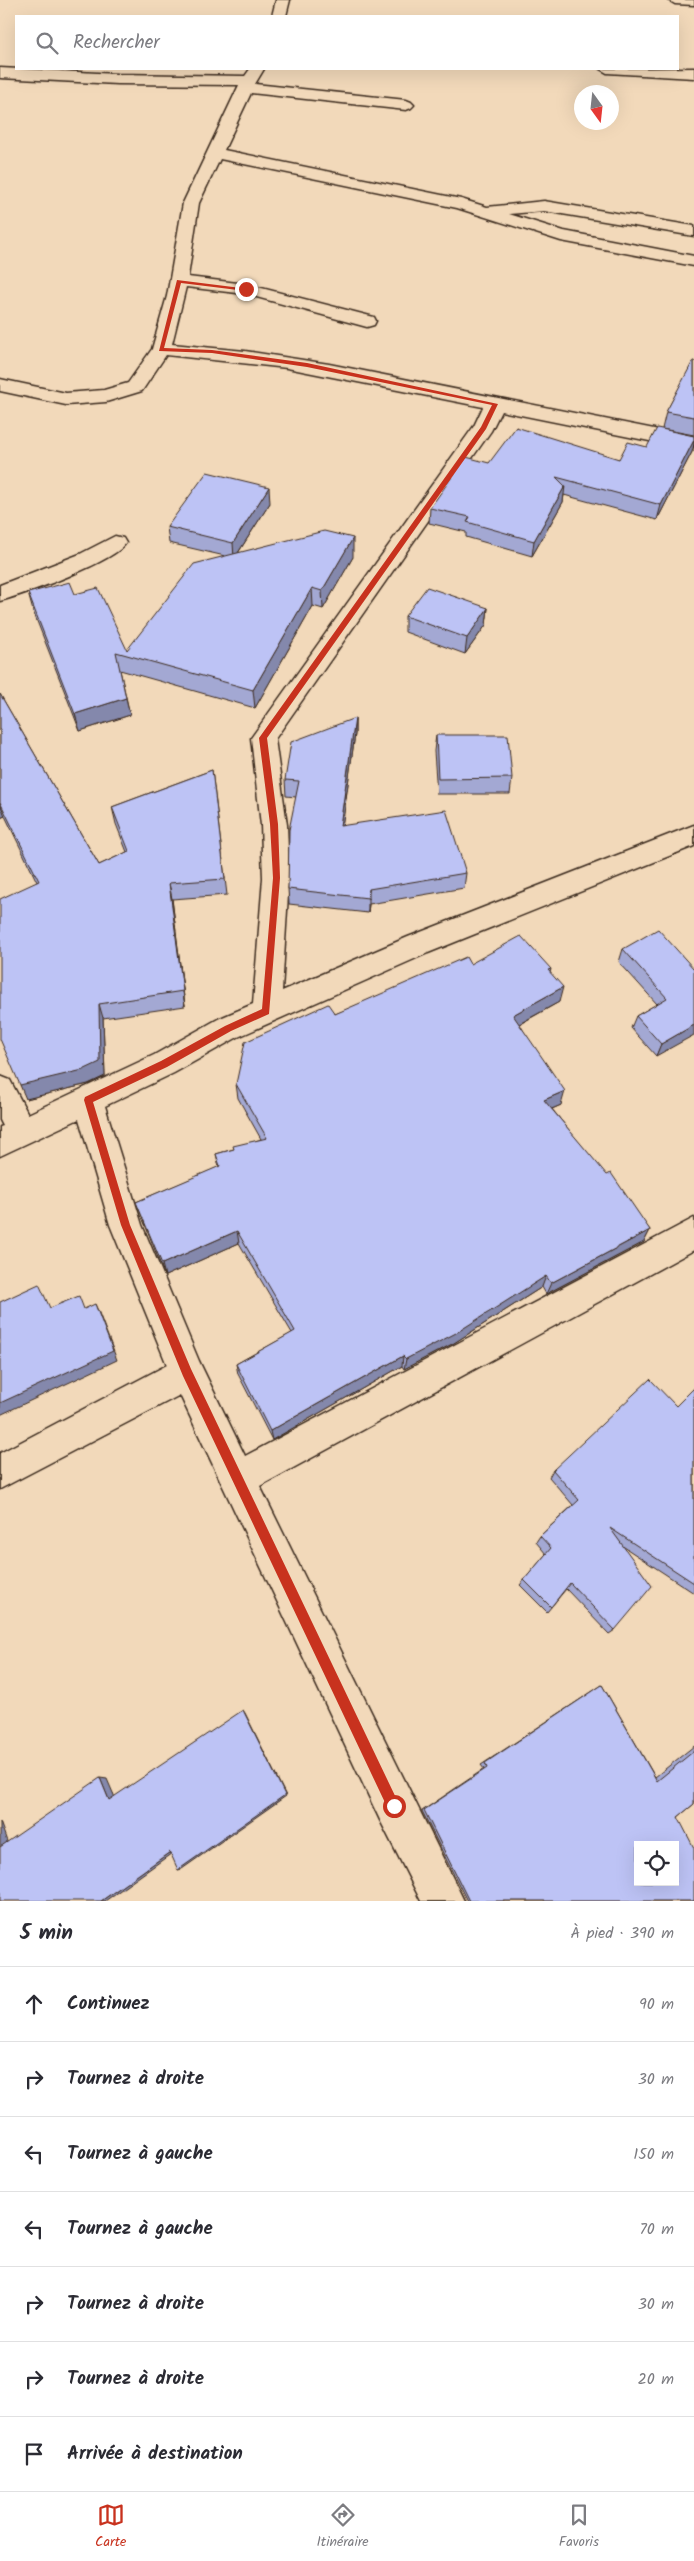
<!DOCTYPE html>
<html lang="fr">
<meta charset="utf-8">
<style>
body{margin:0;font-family:Kalam,sans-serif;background:#f7f7f7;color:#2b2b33}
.controls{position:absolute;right:15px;bottom:15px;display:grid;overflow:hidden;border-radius:0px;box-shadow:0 5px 20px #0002}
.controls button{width:45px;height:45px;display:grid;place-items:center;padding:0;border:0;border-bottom:1px solid #e1e1e2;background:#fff;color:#2b2b33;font:25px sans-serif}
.compass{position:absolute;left:574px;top:85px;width:45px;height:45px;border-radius:50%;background:#fff;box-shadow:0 5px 20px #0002;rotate:165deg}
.stop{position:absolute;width:15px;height:15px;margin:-11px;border:4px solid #c8321e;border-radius:50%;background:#fff}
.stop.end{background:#c8321e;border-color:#fff;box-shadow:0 1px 5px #0008}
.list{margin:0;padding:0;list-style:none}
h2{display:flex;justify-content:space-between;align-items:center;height:65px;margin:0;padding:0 20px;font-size:21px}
h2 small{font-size:16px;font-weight:400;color:#7c7c81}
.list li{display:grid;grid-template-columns:32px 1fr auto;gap:15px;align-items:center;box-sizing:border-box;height:75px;padding:0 20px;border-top:1px solid #e1e1e2}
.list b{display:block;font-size:19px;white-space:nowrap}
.list em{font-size:16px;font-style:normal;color:#7c7c81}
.icon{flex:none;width:28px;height:28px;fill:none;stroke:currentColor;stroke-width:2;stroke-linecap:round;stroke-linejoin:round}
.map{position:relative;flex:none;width:694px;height:1901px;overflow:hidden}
.search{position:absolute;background:#fff;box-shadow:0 5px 20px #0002;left:15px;right:15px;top:15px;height:55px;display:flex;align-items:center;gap:12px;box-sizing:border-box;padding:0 18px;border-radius:0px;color:#7c7c81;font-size:19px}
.sheet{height:590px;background:#fff}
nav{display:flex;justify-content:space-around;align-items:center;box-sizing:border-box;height:70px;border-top:1px solid #e1e1e2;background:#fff;font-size:14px;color:#7c7c81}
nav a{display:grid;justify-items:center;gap:2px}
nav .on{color:#c8321e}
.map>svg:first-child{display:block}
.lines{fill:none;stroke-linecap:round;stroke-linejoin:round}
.street-casing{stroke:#3b2a1e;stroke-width:3}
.street{fill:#f2d9ba;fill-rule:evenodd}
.wall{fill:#a3a8d3;stroke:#3b2a1e}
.shaded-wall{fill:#8488ac;stroke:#3b2a1e}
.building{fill:#bdc3f5;stroke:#3b2a1e;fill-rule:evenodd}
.route{fill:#c8321e}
</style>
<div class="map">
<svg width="694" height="1901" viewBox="0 0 694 1901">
<rect width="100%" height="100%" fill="#f2d9ba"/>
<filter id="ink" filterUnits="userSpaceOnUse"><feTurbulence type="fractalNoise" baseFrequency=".02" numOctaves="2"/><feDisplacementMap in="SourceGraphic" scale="10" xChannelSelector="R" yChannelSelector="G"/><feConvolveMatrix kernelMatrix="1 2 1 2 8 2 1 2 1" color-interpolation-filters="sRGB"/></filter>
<g filter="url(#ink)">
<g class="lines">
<!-- street casing -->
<g class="street-casing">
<path id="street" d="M276,0H290L286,16H272Z
M668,0H694V5L675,4Z
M0,68L117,74L245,76L250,69H264L255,84L406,100L411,102L414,105L411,108L406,110L251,93L224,150L461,199L487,207L544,201L694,226V236L544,211L509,214L564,231L694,256V266L561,241L457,208L220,159L199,203L188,277L246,284L374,317L376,321L374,325L367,327L245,294L186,287L172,344L245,351L329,364L694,437V450L501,411L491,431L275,739L287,825L289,878L282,991L408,937L694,825V846L428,953L238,1037L174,1073L105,1106L142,1225L199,1361L245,1456L694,1218V1250L260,1486L464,1901H421L380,1820L180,1395L0,1489V1453L167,1365L110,1225L79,1119L0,1156V1127L3,1126L0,1120V1076L10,1080L28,1114L154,1055L218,1019L253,1004L263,878L261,825L251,738L474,426L483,407L287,368L166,355L142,391L106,402L66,405L0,391V379L66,393L104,390L128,383L152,349L167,296L183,203L239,85L117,84L0,78Z
M694,68V78L607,73L600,69Z
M115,536L123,538L126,543C114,562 25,594 0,601V585L80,554Z"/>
</g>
<!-- street -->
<use href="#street" class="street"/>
</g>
<!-- wall -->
<path class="wall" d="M694,361V435L662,429L666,412Z
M694,436V444L692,452L657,520L564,495L563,502L532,556L466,537V532L429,523L430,508L489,463L619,459L647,447Z
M270,503L238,553L353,557L323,609L313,606L255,708L120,670L130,715L80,731L33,611L28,593L75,594L127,650L225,556L169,543L167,527Z
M488,608L486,625L465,654L405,632V616Z
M0,694L99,865L127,852L116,824L112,807L212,770L227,895L172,899L185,1006L103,1018L105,1076L88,1084L26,1099L37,882L5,816L0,818Z
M355,718V734L342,826L466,873L464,888L369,904L368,913L289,904L288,889L296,797L286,796L285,780Z
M436,735L512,778L510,794H437L434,751Z
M623,949L694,969L656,1056L631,1028L636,1016L657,1004L619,962Z
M470,964L551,969L550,973L559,1002L520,1024L561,1105L552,1109L650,1230L644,1242L546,1294L542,1287L454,1343L404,1369L402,1366L272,1440L238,1374L236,1364L292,1333L239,1243L165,1276L141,1214L136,1202L219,1167L216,1154L234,1149L261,1139L238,1098L236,1084L335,1014Z
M694,1388V1593L624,1547L615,1630L609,1634L566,1589L547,1612L520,1585L546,1554L536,1542L540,1536L573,1505L549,1477L553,1470L676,1406Z
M602,1685L655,1777L694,1746V1804L678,1817L694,1901H467L422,1811L484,1769L481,1765Z"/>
<!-- shaded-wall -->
<path class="shaded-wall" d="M694,440V444L692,452L657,520L661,505Z
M565,486L563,502L532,556L534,541Z
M269,487L270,503L234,559L233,543Z
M353,538V557L323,609L322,591Z
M312,588L313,606L255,708L253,690Z
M488,608L486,625L465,654L467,638Z
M126,698L130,715L80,731L75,714Z
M355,718V734L340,842V826Z
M0,803L5,816L0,818Z
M169,883L172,899L185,1006L183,991Z
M369,889V904L368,913V898Z
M563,987L559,1002L510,1029L513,1015Z
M99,1004L103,1018L105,1076L88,1084L26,1099L20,1085Z
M694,1025V1035L656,1056L661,1044Z
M565,1091L561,1105L540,1114L544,1100Z
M650,1230L644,1242L546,1294L551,1283Z
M237,1231L239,1243L165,1276L162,1264Z
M546,1276L542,1287L454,1343L404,1369L406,1359Z
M95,1304L99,1313L117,1360L0,1415V1403Z
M403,1356L402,1366L272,1440L270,1431Z
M243,1710L245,1713L286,1796L182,1869L178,1870Z
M100,1778L107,1779L116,1800H109Z
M0,1822L9,1847H0Z
M175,1851L105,1901H101L170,1852Z"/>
<!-- building -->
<path class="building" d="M693,361H694V417L666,412Z
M516,427L619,459L628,442L647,447L657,428L694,436V440L661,505L556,477L565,486L534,541L467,522L470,517L430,508L466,457L489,463Z
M207,472L269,487L233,543L167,527Z
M324,531L353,538L322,591L312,588L253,690L116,652L126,698L75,714L28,593L70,582L75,594L98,588L127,650L194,564Z
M427,587L488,608L467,638L405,616Z
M0,694L99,865L129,851L112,807L212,770L225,879L169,883L183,991L99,1004L100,1062L83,1070L20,1085L0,1039V899L39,881L0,802Z
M355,718L340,826L446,810L466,873L369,889L368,898L288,889L289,830L299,781L285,780L291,742Z
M436,735H508L512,778L438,779Z
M658,929L694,969V1025L661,1044L636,1016L667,998L623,949Z
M521,936L551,969L548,970L563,987L513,1015L565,1091L544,1100L607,1175L611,1173L650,1230L551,1283L546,1276L456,1333L406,1359L403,1356L270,1431L236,1364L295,1331L237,1231L162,1264L136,1202L220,1166L216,1154L234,1149L233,1146L267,1138L236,1084L245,1042L328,1004L335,1014L466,957L470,964Z
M39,1284L50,1308L79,1296L84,1309L95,1304L113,1351L0,1403V1302Z
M650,1379L676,1406L694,1388V1583L610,1528L652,1586L615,1630L570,1583L551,1607L524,1580L551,1548L540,1536L579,1500L553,1470Z
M602,1685L657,1781L694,1751V1804L678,1817L694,1848V1901H469L424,1810L487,1768L485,1763ZM638,1845H675V1882H638Z
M243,1710L285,1795L178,1870L170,1852L101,1901H0V1847L100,1778L109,1800Z"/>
</g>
<!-- route -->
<path class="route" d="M177,280L249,289L246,291L181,283L164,348L212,350L307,363L498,404L486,429L267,738L278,824L280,878L269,1014L231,1031L167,1067L93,1102L130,1225L191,1369L398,1802V1811L394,1812L389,1811L183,1376L121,1225L84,1100L85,1097L161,1061L225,1026L262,1009L273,878L270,824L259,738L481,427L492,405L307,367L212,353L159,351Z"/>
</svg>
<div class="controls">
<button><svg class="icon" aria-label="locate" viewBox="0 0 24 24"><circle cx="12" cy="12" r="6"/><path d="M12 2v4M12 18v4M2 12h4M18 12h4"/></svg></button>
</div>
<svg class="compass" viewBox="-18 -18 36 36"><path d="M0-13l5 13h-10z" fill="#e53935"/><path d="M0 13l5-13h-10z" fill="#7c7c81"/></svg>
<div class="stop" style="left:394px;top:1806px"></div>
<div class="stop end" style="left:246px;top:289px"></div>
<div class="search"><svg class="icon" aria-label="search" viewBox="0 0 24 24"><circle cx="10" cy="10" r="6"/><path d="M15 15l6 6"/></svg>Rechercher</div>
</div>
<section class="sheet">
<h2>5 min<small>À pied · 390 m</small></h2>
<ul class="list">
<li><svg class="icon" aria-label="ahead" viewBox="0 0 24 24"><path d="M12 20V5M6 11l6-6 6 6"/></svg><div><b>Continuez</b></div><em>90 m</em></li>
<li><svg class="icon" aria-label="right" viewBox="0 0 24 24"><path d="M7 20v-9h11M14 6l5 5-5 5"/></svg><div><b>Tournez à droite</b></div><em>30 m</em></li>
<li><svg class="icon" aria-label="left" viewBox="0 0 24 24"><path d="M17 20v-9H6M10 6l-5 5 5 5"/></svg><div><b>Tournez à gauche</b></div><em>150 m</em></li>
<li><svg class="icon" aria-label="left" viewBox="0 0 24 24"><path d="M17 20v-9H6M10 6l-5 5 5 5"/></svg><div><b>Tournez à gauche</b></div><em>70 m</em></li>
<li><svg class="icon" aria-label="right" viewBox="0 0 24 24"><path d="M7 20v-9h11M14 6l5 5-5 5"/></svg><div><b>Tournez à droite</b></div><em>30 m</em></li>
<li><svg class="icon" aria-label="right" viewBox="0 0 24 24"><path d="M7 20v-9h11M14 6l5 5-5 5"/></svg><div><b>Tournez à droite</b></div><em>20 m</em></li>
<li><svg class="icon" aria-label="arrive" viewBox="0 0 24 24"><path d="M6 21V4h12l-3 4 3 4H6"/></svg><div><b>Arrivée à destination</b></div></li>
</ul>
</section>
<nav>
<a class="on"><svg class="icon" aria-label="map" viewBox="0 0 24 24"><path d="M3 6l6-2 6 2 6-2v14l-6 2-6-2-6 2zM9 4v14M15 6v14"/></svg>Carte</a>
<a><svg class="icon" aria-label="directions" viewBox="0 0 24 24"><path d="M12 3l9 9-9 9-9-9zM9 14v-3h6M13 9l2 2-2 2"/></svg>Itinéraire</a>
<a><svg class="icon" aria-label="saved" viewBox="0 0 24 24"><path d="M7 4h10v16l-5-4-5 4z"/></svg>Favoris</a>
</nav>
